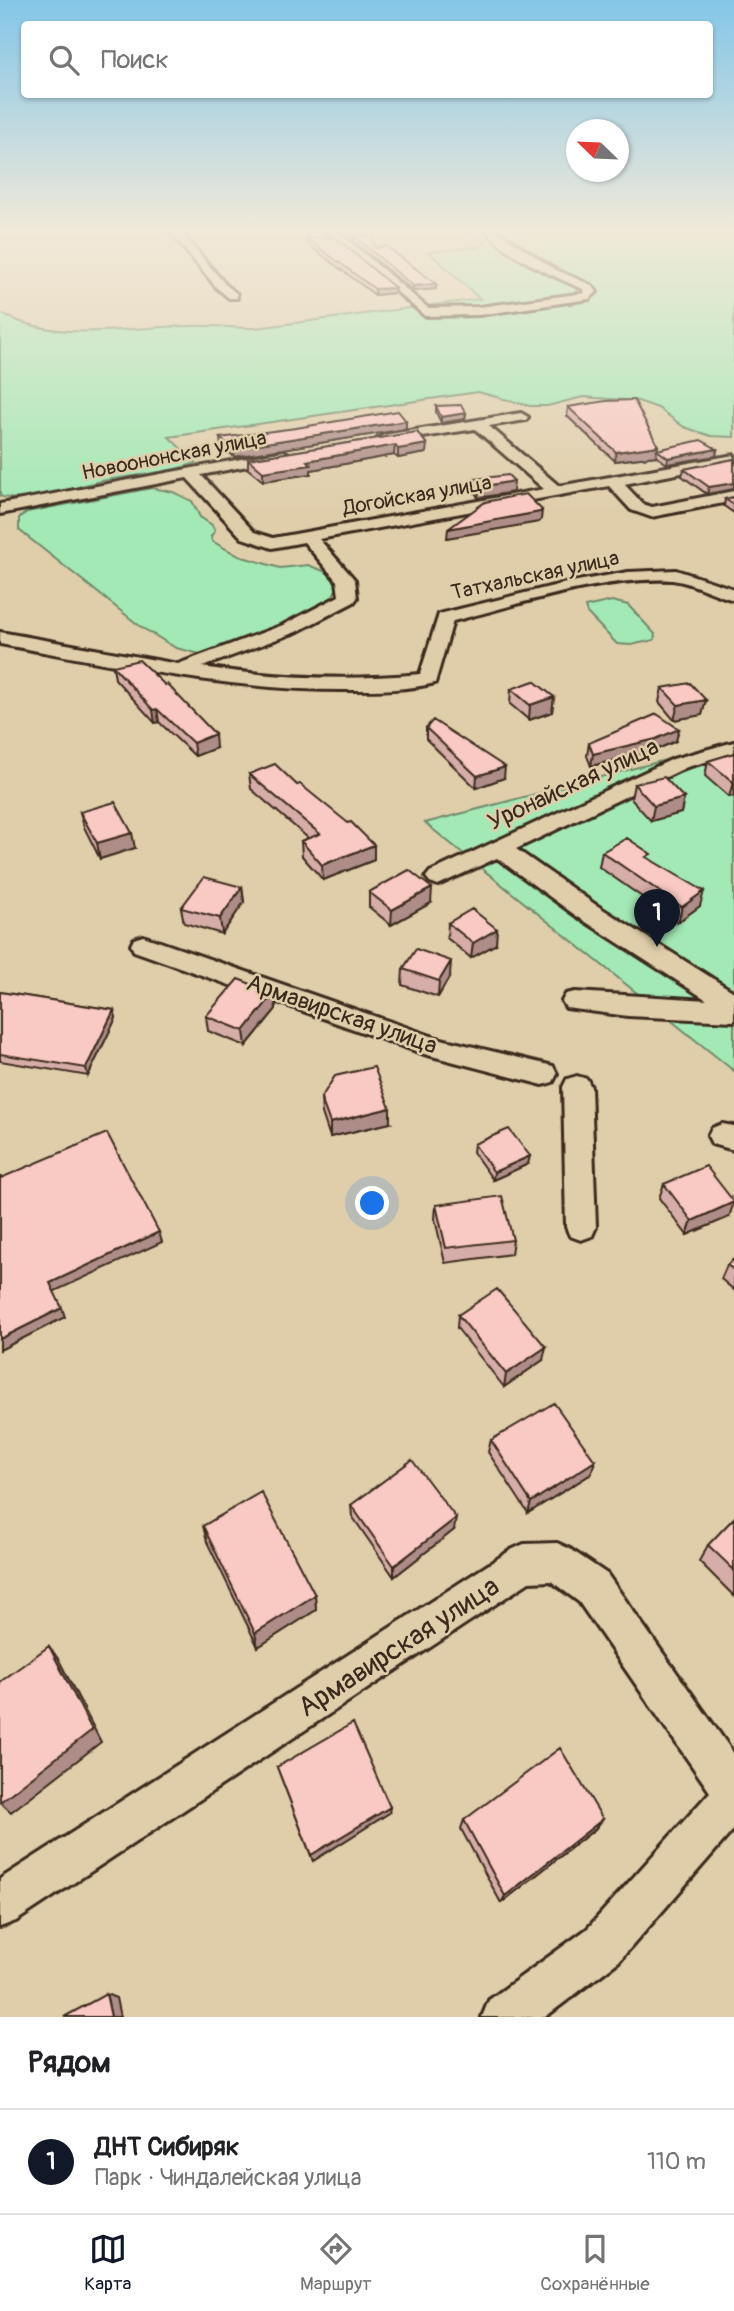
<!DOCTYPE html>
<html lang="ru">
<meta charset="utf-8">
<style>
body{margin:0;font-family:Pangolin,sans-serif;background:#f2f2f2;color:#202124}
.compass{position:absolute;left:566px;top:119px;width:63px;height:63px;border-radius:50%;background:#fff;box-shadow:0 2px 5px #0004;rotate:293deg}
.you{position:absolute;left:373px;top:1204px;width:24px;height:24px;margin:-18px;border:5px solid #fff;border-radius:50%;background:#1a73e8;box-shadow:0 0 0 10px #1a73e833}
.badge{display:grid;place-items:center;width:46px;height:46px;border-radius:50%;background:#111827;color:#fff;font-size:23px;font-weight:700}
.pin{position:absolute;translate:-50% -58px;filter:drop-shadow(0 2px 4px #0008)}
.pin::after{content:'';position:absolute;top:37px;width:24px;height:21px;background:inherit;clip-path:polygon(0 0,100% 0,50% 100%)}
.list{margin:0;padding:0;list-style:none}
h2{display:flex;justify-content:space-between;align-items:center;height:91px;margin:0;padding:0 28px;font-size:30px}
h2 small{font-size:23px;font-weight:400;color:#757577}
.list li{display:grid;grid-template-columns:46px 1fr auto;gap:21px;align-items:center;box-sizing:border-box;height:105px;padding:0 28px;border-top:2px solid #e0e0e0}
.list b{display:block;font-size:26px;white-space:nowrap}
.list p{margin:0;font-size:23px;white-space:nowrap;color:#757577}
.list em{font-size:23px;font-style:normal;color:#757577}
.icon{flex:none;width:38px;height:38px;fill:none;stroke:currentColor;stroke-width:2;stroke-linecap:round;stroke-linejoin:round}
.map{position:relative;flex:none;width:734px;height:2017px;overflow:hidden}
.search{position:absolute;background:#fff;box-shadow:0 2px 5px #0004;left:21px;right:21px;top:21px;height:77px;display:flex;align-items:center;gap:18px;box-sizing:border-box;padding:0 24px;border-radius:7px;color:#757577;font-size:26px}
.sheet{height:196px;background:#fff}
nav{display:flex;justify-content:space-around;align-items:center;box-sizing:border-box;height:98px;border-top:2px solid #e0e0e0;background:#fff;font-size:19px;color:#757577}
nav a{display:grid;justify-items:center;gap:4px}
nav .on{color:#111827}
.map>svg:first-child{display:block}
.green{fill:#a3e9b5;stroke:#6f8a6a;stroke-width:2}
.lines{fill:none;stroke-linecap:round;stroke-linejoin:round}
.minor-casing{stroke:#3b2a1e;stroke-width:6}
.minor{fill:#e0ceab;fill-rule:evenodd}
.wall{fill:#d6ada8;stroke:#3b2a1e;stroke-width:2}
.shaded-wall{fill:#ae8d88;stroke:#3b2a1e;stroke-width:2}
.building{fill:#f9c9c3;stroke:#3b2a1e;stroke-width:2}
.labels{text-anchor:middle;stroke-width:5;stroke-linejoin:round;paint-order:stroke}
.far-street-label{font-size:21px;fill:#3b2a1e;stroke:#e0ceab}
.street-label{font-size:24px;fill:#3b2a1e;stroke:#e0ceab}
.near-street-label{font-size:28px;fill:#3b2a1e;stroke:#e0ceab}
</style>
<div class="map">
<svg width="734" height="2017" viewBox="0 0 734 2017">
<rect width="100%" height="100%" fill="#e0ceab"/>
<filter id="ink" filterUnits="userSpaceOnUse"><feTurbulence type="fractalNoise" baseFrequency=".0143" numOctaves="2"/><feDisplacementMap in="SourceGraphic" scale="14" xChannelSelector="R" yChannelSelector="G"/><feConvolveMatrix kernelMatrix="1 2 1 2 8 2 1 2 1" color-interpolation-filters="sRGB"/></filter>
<g filter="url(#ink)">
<!-- green -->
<path class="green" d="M459,230H734V437L711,436L684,427L658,408L638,401L583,397L547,406H530L478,392L169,437L196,463C164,474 134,475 101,481C72,487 27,506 0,496V313C62,345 126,326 191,326C213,325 234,328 256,328L480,299L429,252L480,247L487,242L474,232Z
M152,488L173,492L192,501L200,517L212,525L215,531L211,536L212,541L239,556L280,568L308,565L334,575L339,584L329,603L219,652L200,654L176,648L141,627L19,530V518L27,512Z
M612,601L628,605L655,634L654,640L631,645L617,644L587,613L585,607Z
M734,742V1071L425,823Z"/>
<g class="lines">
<!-- minor casing -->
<g class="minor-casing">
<path id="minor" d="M169,230H179L225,284L237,294V298H229L217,288Z
M325,230H336L428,308L479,307L585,293L583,289C553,276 506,256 486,230H496L554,269L591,285L597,292L589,299L479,315L425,316Z
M521,413L528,417L526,420L489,426L559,486L734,455V463L624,484L643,504L652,507L734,491V501L651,517L631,510L609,486L319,539L355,580L357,598L354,602L296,632L202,667C275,678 347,681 420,674L439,614L566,583L628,572L676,570L734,589V600C714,595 692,582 672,580C602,576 521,604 453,621L435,683C408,690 378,690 350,690C232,691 115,665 0,644V632L178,664L283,625L339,596L337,581L304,542L272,548L242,538L187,478L0,514V504L284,451L291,455L289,458L201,475L254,532L273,538L544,489L475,429L384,443L377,439L384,435Z
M734,742V754L687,767L516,849L593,903L734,992V1021L628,1016L566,1008L562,1001L566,994L575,992L707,1000L575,915L497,858L438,885L430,882L426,877L430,872L673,759Z
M143,936L437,1038L553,1066L557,1074L553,1082L543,1085L424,1054L134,951L131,945L134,939Z
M577,1076L587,1079L591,1087L596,1227L592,1236L581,1240L570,1236L566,1227L563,1087L567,1079Z
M722,1124L734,1126V1150L712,1144L708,1136L712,1128Z
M557,1543L570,1549L607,1574L734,1754V1829L619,1961L545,2017H482L489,2000L587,1929L710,1792L579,1602L551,1581L529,1582L16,1921L0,1927V1879L511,1550L524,1544Z"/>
</g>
<!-- minor -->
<use href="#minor" class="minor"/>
</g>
<!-- wall -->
<path class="wall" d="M354,236L436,284V289L413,291L354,242Z
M306,238L394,293L375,295L306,243Z
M436,406L466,413L465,419L441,423L436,412Z
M568,407L658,450L717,449L716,456L667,464L656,456L615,461L567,416Z
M406,421V429L234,457L221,446L220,438Z
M417,432L426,453L398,458L394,455L311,470V474L263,481L248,469V459Z
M734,459L707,494L682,476L684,469Z
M475,479L513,492L478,498L474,490Z
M734,497V513L724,506L725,499Z
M113,666L216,748L195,756L159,722L155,723L115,679Z
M662,688L706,700L702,715L674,720L659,702Z
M511,689L554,697L552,712L529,720L510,704Z
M426,728L504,778L476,788L426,739Z
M676,741L653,751L591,766L587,756L589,743Z
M734,753V796L729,797L705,776L708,761Z
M249,774L297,785L374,845V860L323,880L302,856L301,841L308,838L251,789Z
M634,784L684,798L681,813L651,821L631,799Z
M80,812L135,848L100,859L84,827Z
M602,852L650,859L700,906L678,922L599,867Z
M242,887L244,902L222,934L184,923L181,908Z
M369,892L431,903L391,925L369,907Z
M448,923L496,944L471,958L447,938Z
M403,969L450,976L438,997L402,985Z
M0,992L114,1010L116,1018L88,1076L0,1061Z
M274,993L276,1009L246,1046L208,1031L206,1016Z
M321,1098L390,1123L330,1137L322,1113Z
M474,1144L528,1164L493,1180L473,1152Z
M664,1184L729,1217L687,1235L659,1198Z
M436,1205L513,1240L511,1254L445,1263L435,1219Z
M734,1259V1290L721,1279L727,1265Z
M458,1315L543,1360L504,1387L457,1328Z
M491,1440L595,1461L591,1474L528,1513L488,1452Z
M351,1505L454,1530L394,1577L352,1516Z
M734,1518V1596L699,1561L708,1545Z
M203,1526L315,1595L316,1610L258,1647L207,1542Z
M277,1767L389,1813L313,1861Z
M603,1819L595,1829L501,1903L461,1829L464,1820Z"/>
<!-- shaded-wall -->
<path class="shaded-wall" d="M436,284V289L413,291V286Z
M395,288L394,293L375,295V289Z
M466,413L465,419L441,423V417Z
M406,421V429L234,457L233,448Z
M427,444L426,453L398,458V449Z
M395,445L394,455L311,470V474L263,481V472L307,461Z
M658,446L656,456L615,461L616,452Z
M717,449L716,456L667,464L668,458Z
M514,481L513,492L478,498L479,487Z
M734,483V489L707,494L709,487Z
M542,510L541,520L539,522L447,538L448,529Z
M554,697L552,712L529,720L530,705Z
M706,700L702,715L674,720L678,705Z
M157,709L159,722L155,723L153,710Z
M679,729L676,741L653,751L591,766L593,754Z
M215,734L216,748L195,756L193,743Z
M505,767L504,778L476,788L477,776Z
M733,782L734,796L729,797Z
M684,798L681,813L651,821L654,806Z
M132,833L135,848L100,859L97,843Z
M374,845V860L323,880L322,865Z
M242,887L244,902L222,934L220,918Z
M432,888L431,903L391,925L392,910Z
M704,891L700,906L678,922L682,907Z
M497,929L496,944L471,958L473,943Z
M451,961L450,976L438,997L439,981Z
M274,993L276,1009L246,1046L244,1031Z
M114,1010L116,1018L88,1076L86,1068Z
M390,1108V1123L330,1137V1123Z
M530,1156L528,1164L493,1180L494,1172Z
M734,1202L729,1217L687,1235L692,1221Z
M159,1232L162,1242L53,1292L50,1283Z
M62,1308L65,1317L0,1350V1339Z
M546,1347L543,1360L504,1387L506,1374Z
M595,1461L591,1474L528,1513L531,1502Z
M456,1518L454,1530L394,1577V1566Z
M315,1595L316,1610L258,1647L255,1633Z
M49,1646L59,1660L101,1742L11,1812L0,1802Z
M390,1807L389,1813L313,1861L311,1855Z
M603,1819L595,1829L501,1903L505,1896Z
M106,1994L116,1998L120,2017H111Z"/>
<!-- building -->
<path class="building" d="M354,236H372L375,248L386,246L436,284L413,286Z
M335,237L395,288L375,289L306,238Z
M634,400L658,446L616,452L568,407L606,401Z
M461,405L466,413L441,417L436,406Z
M398,411L406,421L233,448L220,438L296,428Z
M417,432L427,444L398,449L395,445L307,461L311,465L263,472L248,459Z
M701,440L717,449L668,458L657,450Z
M734,459V483L709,487L684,469Z
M508,475L514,481L479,487L475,479Z
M526,494L542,510L540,512L448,529L485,502Z
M734,497V505L725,499Z
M139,660L165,685L167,684L215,734L193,743L157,709L153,710L113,666Z
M534,681L554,697L530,705L511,689Z
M690,683L706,700L678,705L662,688Z
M657,714L679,729L656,739L593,754L589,743Z
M433,720L505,767L477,776L426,728Z
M734,753V782H733L708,761Z
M275,764L297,785L300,784L348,823L351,822L374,845L322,865L301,841L320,834L249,774Z
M664,777L684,798L654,806L634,784Z
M115,802L132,833L97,843L80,812Z
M627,838L651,854L646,857L704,891L682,907L602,852Z
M409,870L432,888L392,910L369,892Z
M204,877L242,887L220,918L181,908Z
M472,909L497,929L473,943L448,923Z
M416,949L451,961L439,981L403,969Z
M238,979L274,993L244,1031L206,1016Z
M0,992L114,1010L86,1068L0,1054Z
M374,1067L390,1108L330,1123L321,1098L335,1076Z
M509,1129L530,1156L494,1172L474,1144Z
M107,1133L159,1232L50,1283L62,1308L0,1339V1176L1,1178Z
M706,1166L734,1202L692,1221L664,1184Z
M502,1196L513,1240L446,1248L436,1205Z
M734,1259V1270L727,1265Z
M497,1289L546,1347L506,1374L458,1315Z
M554,1403L595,1461L531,1502L491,1440Z
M412,1460L456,1518L394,1566L351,1505Z
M261,1492L315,1595L255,1633L203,1526Z
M734,1518V1570L708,1545Z
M49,1646L92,1730L0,1802V1682Z
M353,1723L390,1807L311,1855L277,1767Z
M560,1748L603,1819L505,1896L464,1820Z
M106,1994L111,2017H64Z"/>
</g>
<!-- sky -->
<linearGradient id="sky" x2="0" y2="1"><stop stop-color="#84c6e8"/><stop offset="0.45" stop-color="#f1e9d9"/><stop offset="1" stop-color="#f1e9d9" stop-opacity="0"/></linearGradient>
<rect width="734" height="512" fill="url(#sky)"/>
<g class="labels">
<!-- far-street labels -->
<g class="far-street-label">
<text transform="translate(174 455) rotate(-11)" y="7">Новоононская улица</text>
<text transform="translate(417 495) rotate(-10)" y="7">Догойская улица</text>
<text transform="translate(535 575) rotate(-12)" y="7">Татхальская улица</text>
</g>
<!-- street labels -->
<g class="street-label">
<text transform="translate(573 784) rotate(-25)" y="8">Уронайская улица</text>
<text transform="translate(342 1014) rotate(19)" y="8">Армавирская улица</text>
</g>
<!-- near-street labels -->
<g class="near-street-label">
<text transform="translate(398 1646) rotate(-33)" y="10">Армавирская улица</text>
</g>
</g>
</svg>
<svg class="compass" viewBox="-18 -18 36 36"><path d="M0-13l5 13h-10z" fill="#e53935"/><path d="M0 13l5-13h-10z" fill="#757577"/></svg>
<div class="you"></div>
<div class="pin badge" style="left:657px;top:947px">1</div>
<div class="search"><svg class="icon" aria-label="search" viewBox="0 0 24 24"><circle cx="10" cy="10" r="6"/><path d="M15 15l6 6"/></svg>Поиск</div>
</div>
<section class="sheet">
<h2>Рядом<small></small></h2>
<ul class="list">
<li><span class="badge">1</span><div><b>ДНТ Сибиряк</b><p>Парк · Чиндалейская улица</p></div><em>110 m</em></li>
</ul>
</section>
<nav>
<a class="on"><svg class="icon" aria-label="map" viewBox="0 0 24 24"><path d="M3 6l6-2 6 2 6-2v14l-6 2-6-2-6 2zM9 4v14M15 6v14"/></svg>Карта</a>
<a><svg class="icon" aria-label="directions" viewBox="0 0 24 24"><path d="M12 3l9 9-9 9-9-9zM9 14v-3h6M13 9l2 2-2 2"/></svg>Маршрут</a>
<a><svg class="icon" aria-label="saved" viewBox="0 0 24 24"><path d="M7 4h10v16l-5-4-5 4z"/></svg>Сохранённые</a>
</nav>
